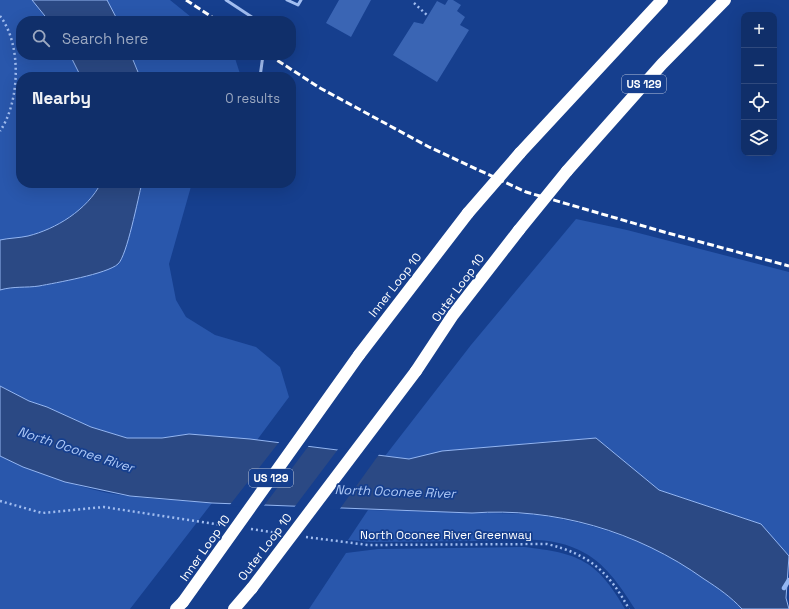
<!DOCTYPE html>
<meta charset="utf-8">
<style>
body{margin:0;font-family:"Space Grotesk",sans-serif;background:#1e3b72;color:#f1f3f6}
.controls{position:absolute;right:12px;top:12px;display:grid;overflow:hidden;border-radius:8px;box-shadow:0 4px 16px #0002}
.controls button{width:36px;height:36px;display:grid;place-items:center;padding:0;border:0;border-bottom:1px solid #304a7e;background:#102f6a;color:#f1f3f6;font:20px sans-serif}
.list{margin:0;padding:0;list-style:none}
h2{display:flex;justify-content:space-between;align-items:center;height:52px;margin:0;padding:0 16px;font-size:17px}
h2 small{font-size:13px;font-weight:400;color:#9ca9c1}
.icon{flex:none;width:22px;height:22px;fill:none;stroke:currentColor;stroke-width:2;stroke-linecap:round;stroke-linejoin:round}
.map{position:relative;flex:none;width:789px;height:609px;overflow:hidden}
.search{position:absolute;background:#102f6a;box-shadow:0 4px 16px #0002;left:16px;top:16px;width:280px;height:44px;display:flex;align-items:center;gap:10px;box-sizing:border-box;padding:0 14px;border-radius:16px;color:#9ca9c1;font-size:15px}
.panel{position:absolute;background:#102f6a;box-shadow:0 4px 16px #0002;left:16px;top:72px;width:280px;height:116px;border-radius:16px}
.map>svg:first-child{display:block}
.green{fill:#2957ac}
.water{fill:#2b4984;stroke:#94b6f2}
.pier{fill:#163f8e}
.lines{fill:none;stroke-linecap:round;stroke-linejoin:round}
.stream{stroke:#94b6f2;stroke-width:4.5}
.building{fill:#3a65b4}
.path{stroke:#a1bdf0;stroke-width:2.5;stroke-dasharray:2 3;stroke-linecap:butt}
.lane{stroke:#a1bdf0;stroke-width:3}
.highway{stroke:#fff;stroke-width:12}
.rail{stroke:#fff;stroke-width:3;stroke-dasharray:7 3;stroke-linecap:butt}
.highway-bridge{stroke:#fff;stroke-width:12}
.labels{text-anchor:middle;stroke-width:3.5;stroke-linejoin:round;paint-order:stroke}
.shield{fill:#163f8e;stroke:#b9c5dd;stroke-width:1}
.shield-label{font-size:11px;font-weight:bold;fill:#fff}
.street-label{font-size:12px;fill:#fff;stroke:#163f8e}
.water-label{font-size:13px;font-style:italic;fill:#adc8f7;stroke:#163f8e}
</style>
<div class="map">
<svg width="789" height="609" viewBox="0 0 789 609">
<rect width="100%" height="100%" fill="#163f8e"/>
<!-- green -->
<path class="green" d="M0,0H32L49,21H21V55H70L81,77H21V183H101C87,210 56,229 28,236C19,238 9,238 0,240Z
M107,0H170L196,21H118Z
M131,55H234L241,77H140Z
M142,183H192L169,264L176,300L186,317L215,335L256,347L280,367L289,397L257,440L189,434L162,438H127L91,427L47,407L29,401L0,386V290C13,287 23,287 36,286C55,285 103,273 119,264Z
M576,219L627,230L789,272V556L761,524L659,490L596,438L530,443L409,459L385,456L471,345Z
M0,456C35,472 70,485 108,493C142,499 177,500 212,503L130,609H0Z
M368,510L531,514C595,522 654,543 707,580C719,589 732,598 742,609H635C620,586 605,562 579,550C549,535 510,540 477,541C442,541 406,542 371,542L348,540Z
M524,547C578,553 597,560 625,609H309L346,553L378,549Z"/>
<!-- water -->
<path class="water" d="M32,0H107L118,21H49Z
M70,55H131L140,77H81Z
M101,183H142C138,198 127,256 118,264C107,274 55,283 39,286C26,288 14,286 0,290V240C9,238 19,238 28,236C56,229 87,210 101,183Z
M0,386L29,401L47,407L91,427L127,438H162L189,434L250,439L409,459L442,451L596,438L659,490L761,524L789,556L786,598L789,609H742C731,597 718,588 704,579C637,531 554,507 472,513L212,503L130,496L65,482L23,467L0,456Z"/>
<!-- pier -->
<path class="pier" d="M280,441L310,444L263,507L229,506Z
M339,448L380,453L339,510L293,509Z"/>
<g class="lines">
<!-- stream -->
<path class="stream" d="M784,588L789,580"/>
</g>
<!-- building -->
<path class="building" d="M339,0H371L351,37L326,23Z
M448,0H453L461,5L457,11L465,17L460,25L469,30L437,82L393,55L414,22L423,24L437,1L445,5Z"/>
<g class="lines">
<!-- path -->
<path class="path" d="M414,3L428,16
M0,16C22,44 20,102 0,131
M0,501L42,513L104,507L222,525
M251,529L278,533
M306,537L368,545L547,544C589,554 609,572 629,609"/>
<!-- lane -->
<path class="lane" d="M226,0L258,21
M287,0L298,5L301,0
M260,77L263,55"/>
<!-- highway -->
<path class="highway" d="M520,153L662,0
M567,171L662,64L725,0
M359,355L468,213
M416,371L453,315L519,230
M176,609L183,602
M234,609L252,588"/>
<!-- rail -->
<path class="rail" d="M186,0L218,21
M269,55L320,88L429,147L526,192L664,232L789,266"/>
<!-- highway-bridge -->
<path class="highway-bridge" d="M468,213L520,153
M519,230L567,171
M252,588L416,371
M183,602L359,355"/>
</g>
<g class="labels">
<!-- shield labels -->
<g class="shield">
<rect x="622" y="75" width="44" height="18" rx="3"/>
<rect x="249" y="469" width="44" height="18" rx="3"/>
</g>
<g class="shield-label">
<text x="644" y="88">US 129</text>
<text x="271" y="482">US 129</text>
</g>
<!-- street labels -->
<g class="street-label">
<text transform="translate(395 285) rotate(-52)" y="4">Inner Loop 10</text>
<text transform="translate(458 288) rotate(-54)" y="4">Outer Loop 10</text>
<text x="446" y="539">North Oconee River Greenway</text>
<text transform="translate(265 547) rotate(-53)" y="4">Outer Loop 10</text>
<text transform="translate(205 548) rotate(-55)" y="4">Inner Loop 10</text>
</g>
<!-- water labels -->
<g class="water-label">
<text transform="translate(76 449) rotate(18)" y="5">North Oconee River</text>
<text transform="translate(395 491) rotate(2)" y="5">North Oconee River</text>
</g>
</g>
</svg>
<div class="controls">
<button>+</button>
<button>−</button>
<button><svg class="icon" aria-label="locate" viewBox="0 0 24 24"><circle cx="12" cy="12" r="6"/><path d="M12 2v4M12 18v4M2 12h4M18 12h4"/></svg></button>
<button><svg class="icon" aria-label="layers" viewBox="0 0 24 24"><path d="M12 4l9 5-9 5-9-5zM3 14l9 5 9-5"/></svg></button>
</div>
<div class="search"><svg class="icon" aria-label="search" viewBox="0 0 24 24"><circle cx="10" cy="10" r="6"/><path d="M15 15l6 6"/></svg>Search here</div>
<section class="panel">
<h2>Nearby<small>0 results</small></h2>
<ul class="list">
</ul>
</section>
</div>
